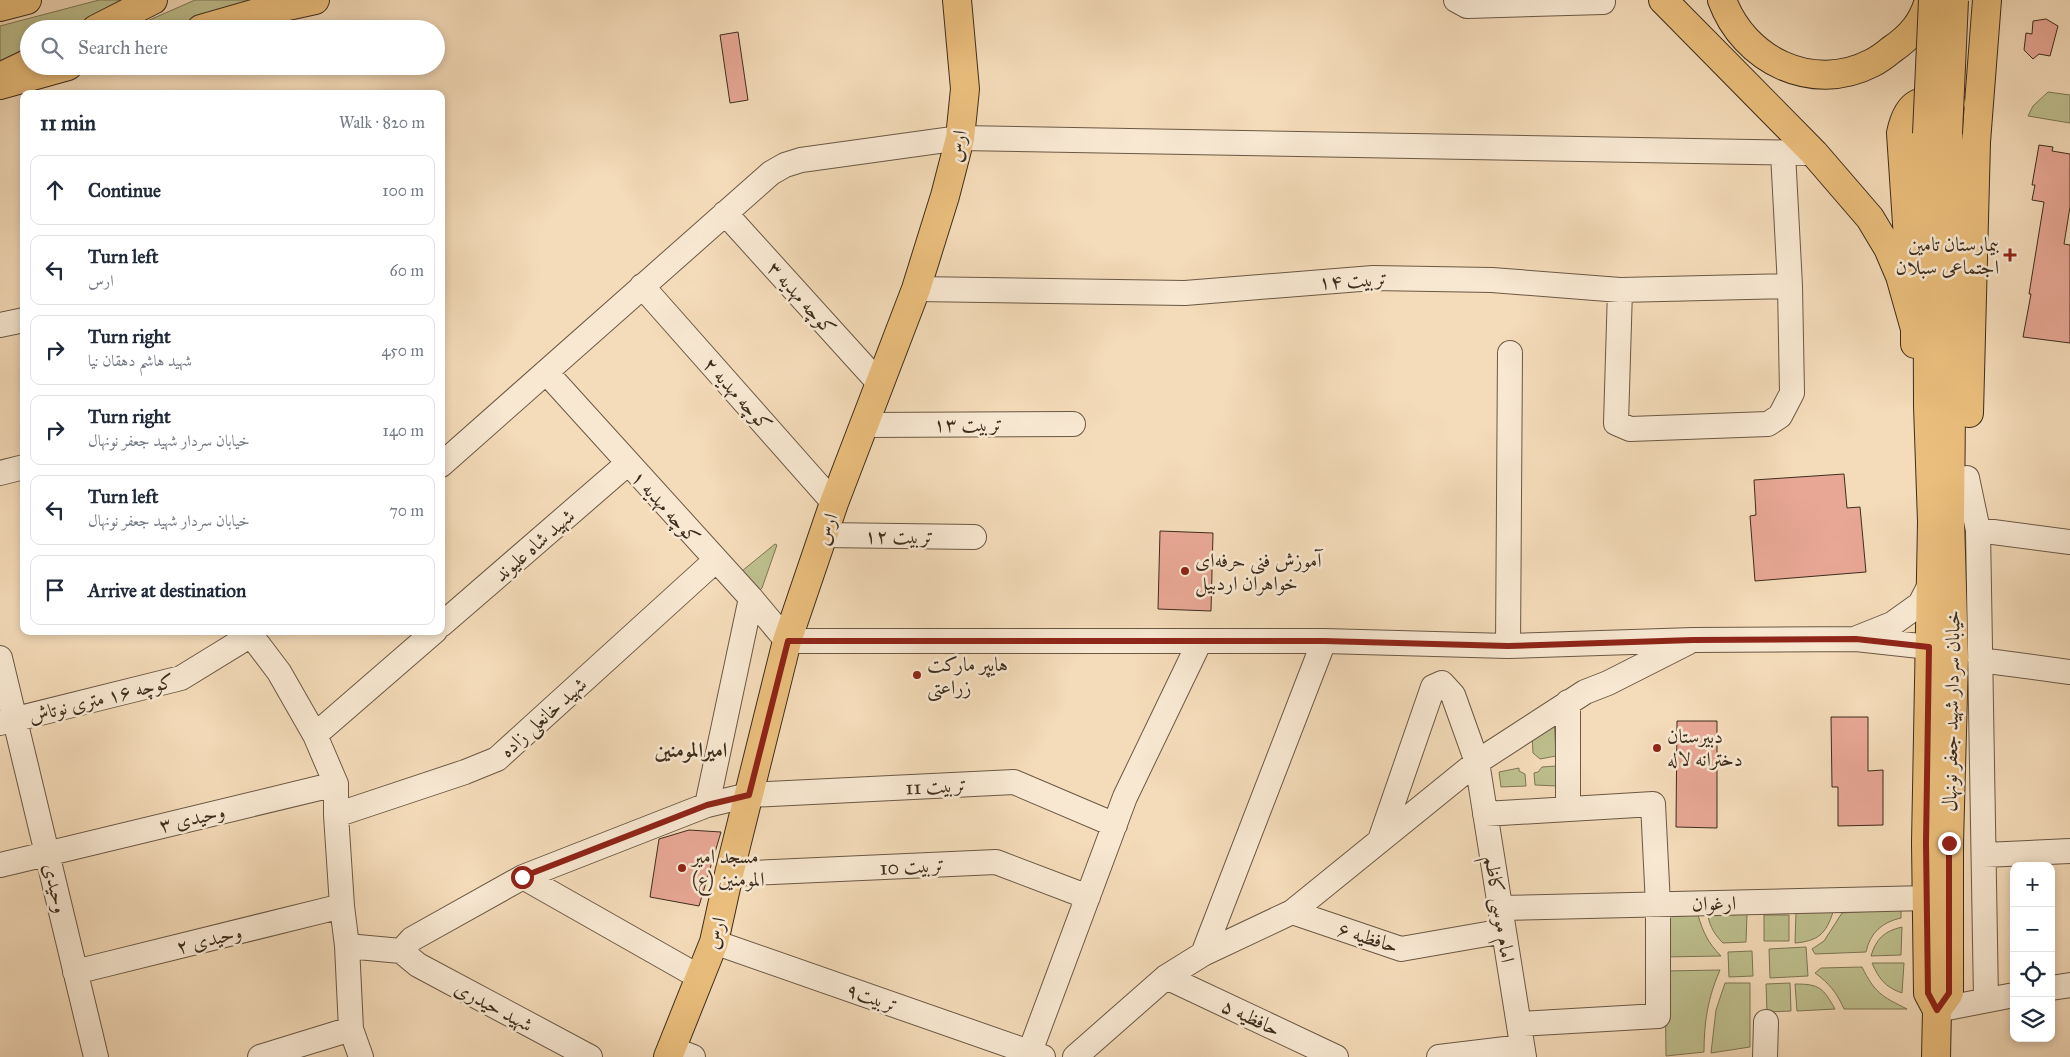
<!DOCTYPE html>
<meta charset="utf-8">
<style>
body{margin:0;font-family:"IM FELL Great Primer",Amiri,serif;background:#f6f6f7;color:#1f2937}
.controls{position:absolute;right:15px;bottom:15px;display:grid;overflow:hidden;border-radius:10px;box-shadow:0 2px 8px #0003}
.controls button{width:45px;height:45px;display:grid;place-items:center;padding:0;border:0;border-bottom:1px solid #e0e1e3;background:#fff;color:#1f2937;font:25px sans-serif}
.stop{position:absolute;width:15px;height:15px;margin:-11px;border:4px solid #8f2418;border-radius:50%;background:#fff}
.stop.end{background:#8f2418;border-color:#fff;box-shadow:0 1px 5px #0008}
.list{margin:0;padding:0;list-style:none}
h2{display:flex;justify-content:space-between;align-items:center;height:65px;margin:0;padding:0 20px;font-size:21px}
h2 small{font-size:16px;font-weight:400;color:#747a83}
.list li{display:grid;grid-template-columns:32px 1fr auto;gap:15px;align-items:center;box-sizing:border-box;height:70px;margin:0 10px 10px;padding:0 10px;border:1px solid #e0e1e3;border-radius:10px}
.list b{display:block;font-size:19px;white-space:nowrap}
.list p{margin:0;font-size:16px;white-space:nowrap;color:#747a83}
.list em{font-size:16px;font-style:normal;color:#747a83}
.icon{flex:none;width:28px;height:28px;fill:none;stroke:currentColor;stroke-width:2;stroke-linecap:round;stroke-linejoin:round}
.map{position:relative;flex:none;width:2070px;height:1057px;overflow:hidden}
.search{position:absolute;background:#fff;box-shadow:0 2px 8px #0003;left:20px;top:20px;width:425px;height:55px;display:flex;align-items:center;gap:12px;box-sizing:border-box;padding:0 18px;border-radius:28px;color:#747a83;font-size:19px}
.panel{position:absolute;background:#fff;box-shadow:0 2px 8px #0003;left:20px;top:90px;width:425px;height:545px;border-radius:10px}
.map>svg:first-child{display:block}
.green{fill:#bebf8e;stroke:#7e7656}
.building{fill:#e8a795;stroke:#3d2d1d}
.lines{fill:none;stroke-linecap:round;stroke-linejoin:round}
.minor-casing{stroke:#6b5844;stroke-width:26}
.major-casing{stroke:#3d2d1d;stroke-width:30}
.highway-casing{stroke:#3d2d1d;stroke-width:30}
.minor{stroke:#f8e8d2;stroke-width:24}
.major{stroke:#eabe7c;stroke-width:28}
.highway{stroke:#eabe7c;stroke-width:28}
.major-bridge-casing{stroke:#3d2d1d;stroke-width:30;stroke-linecap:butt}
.major-bridge{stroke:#eabe7c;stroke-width:28}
.route{stroke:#8f2418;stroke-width:6}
.poi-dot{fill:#8f2418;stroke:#f8e8d2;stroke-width:2}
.labels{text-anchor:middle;stroke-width:5;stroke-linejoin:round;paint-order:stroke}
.street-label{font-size:20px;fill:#3d2d1d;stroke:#f8e8d2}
.poi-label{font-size:20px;fill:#3d2d1d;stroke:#f8e8d2;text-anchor:start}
.neighbourhood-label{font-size:21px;font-weight:bold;fill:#3d2d1d;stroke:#f8e8d2}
</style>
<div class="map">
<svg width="2070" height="1057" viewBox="0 0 2070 1057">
<rect width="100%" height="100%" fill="#f4dbb9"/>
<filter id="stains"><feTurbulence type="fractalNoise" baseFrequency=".004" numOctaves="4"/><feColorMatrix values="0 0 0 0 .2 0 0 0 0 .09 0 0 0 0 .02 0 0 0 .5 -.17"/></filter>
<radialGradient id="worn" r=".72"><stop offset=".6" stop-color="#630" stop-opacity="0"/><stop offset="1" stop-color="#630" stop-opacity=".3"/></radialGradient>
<!-- green -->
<path class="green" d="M99,0H131L69,29H29V47L0,61V26Z
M195,0H273L154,29H129Z
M2048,92L2070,95V123L2028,116L2033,106Z
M775,544L777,545L762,588L759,591L742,571Z
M1554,718L1556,756L1540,759L1533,753L1532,734Z
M1556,766L1557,786L1535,785L1534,773L1538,772L1542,767Z
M1519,768V771L1525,774L1526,786L1501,787L1499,772Z
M1901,909V918C1882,922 1870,933 1866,952L1815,954L1812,949L1824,941L1842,913Z
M1796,912H1833C1826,934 1818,941 1795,943Z
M1747,914L1746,942L1723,943C1715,935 1710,927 1708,916Z
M1698,915C1703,932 1708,943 1721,956L1663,957L1660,917Z
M1764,915H1789V941H1764Z
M1902,927L1901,955L1871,956C1876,939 1884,931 1902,927Z
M1806,947L1808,976L1770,978L1769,949Z
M1752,951L1753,976L1729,977L1728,952Z
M1872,963H1904L1902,993C1885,987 1879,979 1872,963Z
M1862,967C1875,993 1881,996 1907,1009H1844C1837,993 1829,983 1815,973L1821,968Z
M1720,970C1708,997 1704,1022 1704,1052L1666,1056L1665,971Z
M1725,983H1750V1047L1711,1053L1716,1010Z
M1790,983L1791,1011L1767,1012L1766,984Z
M1795,984C1820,984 1823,988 1835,1009L1797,1011Z"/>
<!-- building -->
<path class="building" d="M2046,19L2058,26L2050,56L2039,54L2033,59L2024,50L2026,33L2032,34L2033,21Z
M738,32L748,100L730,103L720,35Z
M2039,145L2053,147L2052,151L2070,154V207L2064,244L2070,245V343L2023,337L2031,294H2029L2044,202L2032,200L2035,185H2032Z
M1844,474L1847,508L1860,507L1866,572L1755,581L1750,516L1756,515L1754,480Z
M1160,531L1213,533L1211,611L1158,609Z
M1831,717H1868V771L1883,770V825L1838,826V787H1832Z
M1677,721H1717V828L1676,827Z
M689,830L721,832L699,906L650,897L659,839Z"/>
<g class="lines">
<!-- minor casing -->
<g class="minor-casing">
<path id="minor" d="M1456,0L1467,6L1603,2
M725,213L879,383
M642,286L834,503
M916,289L1185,293L1373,278L1492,280L1620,290L1790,286
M1620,290L1616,423L1630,429L1768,424L1780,416L1792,393L1790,286L1783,153
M0,325L24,320
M546,372L751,598L787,641H1324L1508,646L1693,640L1856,639L1929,647
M864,425L1073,424
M441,465L771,173L785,165L801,160L960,138L1814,153
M0,473L24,467
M1967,478L1978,530L1986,1000
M1978,530L2070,542
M824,535L974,537
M441,625L627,464
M255,631L251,635L279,672L315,735L336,784V815L342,906L347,946L351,1029L361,1057
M1857,638L1892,624L1920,604L1931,583
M1508,646L1510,353
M0,658L96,1057
M1980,660L2070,672
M0,723L181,678L251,635
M315,735L435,631
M707,805L751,598
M1568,809V702
M1485,814L1653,804L1658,905V1016L1519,1024
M336,815L465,772L497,759L716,560
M1380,840L1433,687L1442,683L1453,695L1477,762L1524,1057
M1984,855L2070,851
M0,865L336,784
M729,874L996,862L1088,897
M523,877L701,978
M1500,908L1928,898
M1292,912L1401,949L1504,931
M714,942L1043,1057
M347,946L401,951
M401,951L412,939L523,877L707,805L749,795L1014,782L1115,825
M401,951L418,965L590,1057
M1203,954L1324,641
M75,972L342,906
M1166,977L1336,1057
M2051,988L2070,985
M1937,1010L2014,995
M672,1049L693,1057
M260,1057L351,1029
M1028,1057L1125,797L1200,641
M1075,1057L1166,977L1203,954L1292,912L1477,762L1585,692L1608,683L1687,643
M1439,1057L1522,1047
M1765,1057L1766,1022"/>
</g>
<!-- major casing -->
<g class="major-casing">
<path id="major" d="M1663,0L1814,153L1870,218L1888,248L1900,276L1915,329V344
M1722,0C1744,60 1812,94 1872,63C1878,60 1885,55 1891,50C1910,37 1923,23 1929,0
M201,29L260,12L315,0
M0,85L68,66
M1927,134L1928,406L1932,522L1926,843L1928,993L1937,1010L1936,1057
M1911,284L1901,133C1908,100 1921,98 1951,103
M1969,413L1976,142L1987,0
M1937,1010L1949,993V843L1954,657L1950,519L1951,408L1948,133
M668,1057L714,942L729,874L787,641L834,503L916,289L945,196L960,138L965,89L957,0"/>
</g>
<!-- highway casing -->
<g class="highway-casing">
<path id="highway" d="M0,7L27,0
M96,29L153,0
M0,77L29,63"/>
</g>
<!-- minor -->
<use href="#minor" class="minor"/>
<!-- major -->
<use href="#major" class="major"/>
<!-- highway -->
<use href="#highway" class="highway"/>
<!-- major-bridge casing -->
<g class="major-bridge-casing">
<path id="major-bridge" d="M1948,133L1954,0
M1927,134L1933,0"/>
</g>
<!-- major-bridge -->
<use href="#major-bridge" class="major-bridge"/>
</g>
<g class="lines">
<!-- route -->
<path class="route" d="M522,877L707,805L749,795L788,641H1324L1508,646L1693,640L1856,639L1929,647L1926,843L1928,993L1937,1010L1949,993V843"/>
</g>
<!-- markers -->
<g class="poi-dot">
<path d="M2007.5 247.5h5v5h5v5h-5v5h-5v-5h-5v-5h5z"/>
<circle cx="1185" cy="571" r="5"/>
<circle cx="917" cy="675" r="5"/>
<circle cx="1657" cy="748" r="5"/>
<circle cx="682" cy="868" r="5"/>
</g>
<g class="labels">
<!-- street labels -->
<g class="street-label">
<text transform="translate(957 146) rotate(-79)" y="7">ارس</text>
<text transform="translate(1353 280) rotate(-3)" y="7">تربیت ۱۴</text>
<text transform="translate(802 298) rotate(48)" y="7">کوچه مهدیه ۳</text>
<text transform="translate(738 394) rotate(48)" y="7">کوچه مهدیه ۲</text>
<text x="968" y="431">تربیت ۱۳</text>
<text transform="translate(666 507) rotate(48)" y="7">کوچه مهدیه ۱</text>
<text transform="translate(826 529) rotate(-71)" y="7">ارس</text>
<text transform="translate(899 536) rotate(1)" y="7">تربیت ۱۲</text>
<text transform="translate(534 545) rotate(-41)" y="7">شهید شاه علیوند</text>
<text transform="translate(101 698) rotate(-14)" y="7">کوچه ۱۶ متری نوتاش</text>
<text transform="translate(1951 711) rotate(-89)" y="7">خیابان سردار شهید جعفر نونهال</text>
<text transform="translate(543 717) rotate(-42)" y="7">شهید خانعلی زاده</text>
<text transform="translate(936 786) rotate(-3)" y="7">تربیت 11</text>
<text transform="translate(192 818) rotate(-13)" y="7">وحیدی ۳</text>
<text transform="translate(912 866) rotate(-3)" y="7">تربیت 10</text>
<text transform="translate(56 888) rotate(77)" y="7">وحیدی</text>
<text transform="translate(1714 903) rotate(-1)" y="7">ارغوان</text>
<text transform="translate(1500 909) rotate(81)" y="7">امام موسی کاظم</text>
<text transform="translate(715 933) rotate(-75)" y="7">ارس</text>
<text transform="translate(1368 937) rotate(17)" y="7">حافظیه ۶</text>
<text transform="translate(209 939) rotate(-14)" y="7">وحیدی ۲</text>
<text transform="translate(872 997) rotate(19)" y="7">تربیت۹</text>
<text transform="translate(494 1006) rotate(28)" y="7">شهید حیدری</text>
<text transform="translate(1251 1017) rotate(25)" y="7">حافظیه ۵</text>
</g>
<!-- poi labels -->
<g class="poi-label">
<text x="1999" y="251" text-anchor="end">بیمارستان تامین<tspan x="1999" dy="23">اجتماعی سبلان</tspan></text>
<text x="1195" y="567">آموزش فنی حرفه‌ای<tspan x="1195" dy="23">خواهران اردبیل</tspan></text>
<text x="927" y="671">هایپر مارکت<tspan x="927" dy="23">زراعتی</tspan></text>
<text x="1667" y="743">دبیرستان<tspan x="1667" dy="23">دخترانه لاله</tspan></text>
<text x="692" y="863">مسجد امیر<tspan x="692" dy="23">المومنین (ع)</tspan></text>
</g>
<!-- neighbourhood labels -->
<g class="neighbourhood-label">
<text x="691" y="757">امیرالمومنین</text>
</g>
</g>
<rect width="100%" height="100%" filter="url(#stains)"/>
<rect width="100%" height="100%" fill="url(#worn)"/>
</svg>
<div class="controls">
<button>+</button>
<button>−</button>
<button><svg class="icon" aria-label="locate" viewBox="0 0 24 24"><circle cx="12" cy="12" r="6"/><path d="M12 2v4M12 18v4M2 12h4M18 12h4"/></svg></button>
<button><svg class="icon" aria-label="layers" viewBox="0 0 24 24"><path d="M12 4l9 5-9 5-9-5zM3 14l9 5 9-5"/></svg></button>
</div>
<div class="stop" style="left:522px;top:877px"></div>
<div class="stop end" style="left:1949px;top:843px"></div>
<div class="search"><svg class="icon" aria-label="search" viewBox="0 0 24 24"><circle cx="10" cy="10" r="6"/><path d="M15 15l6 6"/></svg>Search here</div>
<section class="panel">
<h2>11 min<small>Walk · 820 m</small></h2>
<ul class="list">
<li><svg class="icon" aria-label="ahead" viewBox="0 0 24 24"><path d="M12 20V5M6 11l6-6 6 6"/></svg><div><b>Continue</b></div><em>100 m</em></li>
<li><svg class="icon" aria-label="left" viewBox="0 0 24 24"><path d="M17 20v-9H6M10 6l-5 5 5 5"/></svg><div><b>Turn left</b><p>ارس</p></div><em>60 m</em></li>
<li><svg class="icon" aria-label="right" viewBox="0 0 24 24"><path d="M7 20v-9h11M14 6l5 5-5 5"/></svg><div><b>Turn right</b><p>شهید هاشم دهقان نیا</p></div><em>450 m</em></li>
<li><svg class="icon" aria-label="right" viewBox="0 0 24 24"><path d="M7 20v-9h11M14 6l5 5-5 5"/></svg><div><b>Turn right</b><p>خیابان سردار شهید جعفر نونهال</p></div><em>140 m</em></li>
<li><svg class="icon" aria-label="left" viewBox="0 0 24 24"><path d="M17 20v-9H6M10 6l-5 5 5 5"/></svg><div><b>Turn left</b><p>خیابان سردار شهید جعفر نونهال</p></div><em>70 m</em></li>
<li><svg class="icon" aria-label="arrive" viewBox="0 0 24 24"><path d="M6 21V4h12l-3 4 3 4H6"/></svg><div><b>Arrive at destination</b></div></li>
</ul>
</section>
</div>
